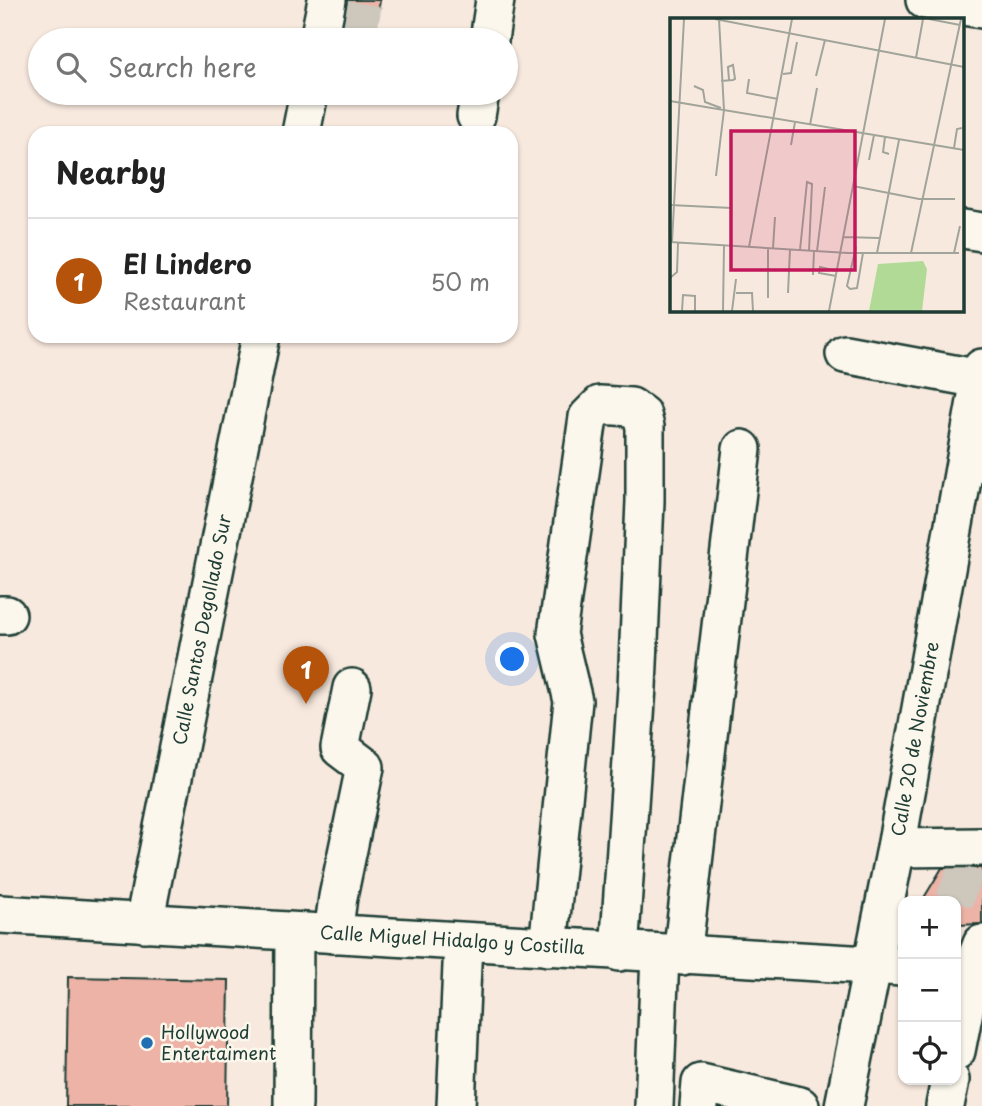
<!DOCTYPE html>
<meta charset="utf-8">
<style>
body{margin:0;font-family:"Playpen Sans",sans-serif;background:#f2f2f2;color:#222}
.controls{position:absolute;right:21px;bottom:21px;display:grid;overflow:hidden;border-radius:14px;box-shadow:0 2px 5px #0004}
.controls button{width:63px;height:63px;display:grid;place-items:center;padding:0;border:0;border-bottom:2px solid #e0e0e0;background:#fff;color:#222;font:35px sans-serif}
.you{position:absolute;left:513px;top:660px;width:24px;height:24px;margin:-18px;border:5px solid #fff;border-radius:50%;background:#1a73e8;box-shadow:0 0 0 10px #1a73e833}
.badge{display:grid;place-items:center;width:46px;height:46px;border-radius:50%;background:#b45309;color:#fff;font-size:23px;font-weight:700}
.pin{position:absolute;translate:-50% -58px;filter:drop-shadow(0 2px 4px #0008)}
.pin::after{content:'';position:absolute;top:37px;width:24px;height:21px;background:inherit;clip-path:polygon(0 0,100% 0,50% 100%)}
.list{margin:0;padding:0;list-style:none}
h2{display:flex;justify-content:space-between;align-items:center;height:91px;margin:0;padding:0 28px;font-size:30px}
h2 small{font-size:23px;font-weight:400;color:#767676}
.list li{display:grid;grid-template-columns:46px 1fr auto;gap:21px;align-items:center;box-sizing:border-box;height:126px;padding:0 28px;border-top:2px solid #e0e0e0}
.list b{display:block;font-size:26px;white-space:nowrap}
.list p{margin:0;font-size:23px;white-space:nowrap;color:#767676}
.list em{font-size:23px;font-style:normal;color:#767676}
.icon{flex:none;width:38px;height:38px;fill:none;stroke:currentColor;stroke-width:2;stroke-linecap:round;stroke-linejoin:round}
.map{position:relative;flex:none;width:982px;height:1106px;overflow:hidden}
.search{position:absolute;background:#fff;box-shadow:0 2px 5px #0004;left:28px;top:28px;width:490px;height:77px;display:flex;align-items:center;gap:18px;box-sizing:border-box;padding:0 24px;border-radius:38px;color:#767676;font-size:26px}
.panel{position:absolute;background:#fff;box-shadow:0 2px 5px #0004;left:28px;top:126px;width:490px;height:217px;border-radius:21px}
.map>svg:first-child{display:block}
.building{fill:#edb3a7;stroke:#1f3d34;stroke-width:2}
.lines{fill:none;stroke-linecap:round;stroke-linejoin:round}
.minor-tunnel{stroke:#cdc7bc;stroke-width:37;stroke-dasharray:37 18;stroke-linecap:butt}
.minor-casing{stroke:#1f3d34;stroke-width:42}
.minor{stroke:#fbf7ec;stroke-width:37}
.poi-dot{fill:#1f6fb2;stroke:#fbf7ec;stroke-width:2.5}
.labels{text-anchor:middle;stroke-width:5;stroke-linejoin:round;paint-order:stroke}
.street-label{font-size:18px;fill:#1f3d34;stroke:#fbf7ec}
.poi-label{font-size:18px;fill:#1f3d34;stroke:#fbf7ec;text-anchor:start}
.inset-road{fill:none;stroke:#a1a49a;stroke-width:2}
.view{fill:#c2185b;fill-opacity:0.15;stroke:#c2185b;stroke-width:3.5}
.inset-edge{fill:none;stroke:#1f3d34;stroke-width:3.5}
</style>
<div class="map">
<svg width="982" height="1106" viewBox="0 0 982 1106">
<rect width="100%" height="100%" fill="#f8e9de"/>
<filter id="ink" filterUnits="userSpaceOnUse"><feTurbulence type="fractalNoise" baseFrequency=".0143" numOctaves="2"/><feDisplacementMap in="SourceGraphic" scale="14" xChannelSelector="R" yChannelSelector="G"/><feConvolveMatrix kernelMatrix="1 2 1 2 8 2 1 2 1" color-interpolation-filters="sRGB"/></filter>
<g filter="url(#ink)">
<!-- building -->
<path class="building" d="M347,0H380L374,40H340Z
M942,868H982V924L956,925V901H922Z
M68,977L229,980L227,1106H66Z"/>
<g class="lines">
<!-- minor-tunnel -->
<path class="minor-tunnel" d="M357,40L364,0
M954,901L971,856"/>
<!-- minor casing -->
<g class="minor-casing">
<g id="minor">
<path d="M925,0L982,9"/>
<path d="M319,40L327,0"/>
<path d="M489,40L495,0"/>
<path d="M476,116L480,93"/>
<path d="M301,133L309,93"/>
<path d="M963,229L982,232"/>
<path d="M845,354L980,379"/>
<path d="M0,615H7"/>
<path d="M896,848L982,847"/>
<path id="s1" d="M0,914L903,967"/>
<path id="s2" d="M144,923L261,336"/>
<path d="M333,934L338,897L365,767L340,748L352,688"/>
<path d="M548,947L573,701L557,634L588,417L600,405L631,407L642,415L645,427V501L637,687L619,952"/>
<path d="M682,956L742,449"/>
<path d="M956,1051L972,970L982,944"/>
<path d="M293,1106L294,932"/>
<path d="M456,1106L463,942"/>
<path d="M654,1106L660,955"/>
<path d="M699,1106L701,1083L800,1106"/>
<path id="s3" d="M844,1106L896,848L982,368"/>
<path d="M945,1106L950,1080"/>
</g>
</g>
<!-- minor -->
<use href="#minor" class="minor"/>
</g>
</g>
<!-- markers -->
<circle class="poi-dot" cx="147" cy="1043" r="7"/>
<g class="labels">
<!-- street labels -->
<g class="street-label">
<text dy="6" stroke="none"><textPath href="#s2" startOffset="299">Calle Santos Degollado Sur</textPath></text>
<text dy="6" stroke="none"><textPath href="#s3" startOffset="374">Calle 20 de Noviembre</textPath></text>
<text dy="6" stroke="none"><textPath href="#s1" startOffset="453">Calle Miguel Hidalgo y Costilla</textPath></text>
</g>
<!-- poi labels -->
<g class="poi-label">
<text x="161" y="1039">Hollywood<tspan x="161" dy="21">Entertaiment</tspan></text>
</g>
</g>
<!-- overview -->
<g transform="translate(670 18)">
<rect width="294" height="294" fill="#f8e9de"/>
<path d="M253,243L257,251L252,293H199L208,246Z" fill="#b1da97"/>
<path class="inset-road" d="M45,1L294,49M259,1L290,7M246,40L253,1M113,56L121,55L127,24M146,58L155,22M79,61L77,75L108,81M51,63L63,62L65,61L63,47L58,49L59,62M24,68L33,72L35,84L51,90M0,83L294,132M140,107L147,70M215,119L213,134L219,136M121,127L125,104M284,130L287,111L292,110M199,142L204,117M46,158L54,92L49,1M183,168L249,181H285M0,187L62,190M174,219L209,220M0,224L178,235H289M2,224L14,1M79,229L122,1M186,229L177,268L180,271L187,270L193,235M103,230L105,199M130,232L137,164L142,166L139,233M147,233L155,169M207,235L229,122M241,235L291,1M284,235L290,208M143,257L144,233M166,258L149,255L150,249L167,253M0,260L7,254L8,225M66,275H82L83,293M118,275L120,231M98,280V230M12,293L13,277L25,278V293M53,293L54,227M62,293L66,261M159,293L215,1"/>
<path class="view" d="M61,113H185V252H61Z"/>
<rect width="294" height="294" class="inset-edge"/>
</g>
</svg>
<div class="controls">
<button>+</button>
<button>−</button>
<button><svg class="icon" aria-label="locate" viewBox="0 0 24 24"><circle cx="12" cy="12" r="6"/><path d="M12 2v4M12 18v4M2 12h4M18 12h4"/></svg></button>
</div>
<div class="you"></div>
<div class="pin badge" style="left:306px;top:704px">1</div>
<div class="search"><svg class="icon" aria-label="search" viewBox="0 0 24 24"><circle cx="10" cy="10" r="6"/><path d="M15 15l6 6"/></svg>Search here</div>
<section class="panel">
<h2>Nearby<small></small></h2>
<ul class="list">
<li><span class="badge">1</span><div><b>El Lindero</b><p>Restaurant</p></div><em>50 m</em></li>
</ul>
</section>
</div>
